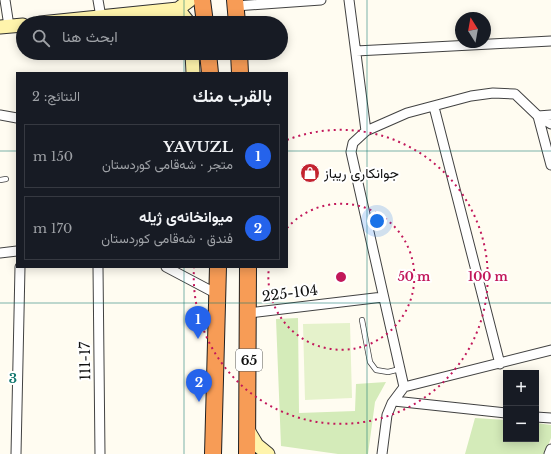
<!DOCTYPE html>
<html lang="ar">
<meta charset="utf-8">
<style>
body{margin:0;font-family:"Libre Baskerville",Vazirmatn,serif;background:#242831;color:#f1f3f6;direction:rtl}
.controls{position:absolute;right:12px;bottom:12px;display:grid;overflow:hidden;border-radius:0px;box-shadow:0 2px 10px #0003}
.controls button{width:36px;height:36px;display:grid;place-items:center;padding:0;border:0;border-bottom:1px solid #363941;background:#171b24;color:#f1f3f6;font:20px sans-serif}
.compass{position:absolute;left:455px;top:12px;width:36px;height:36px;border-radius:50%;background:#171b24;box-shadow:0 2px 10px #0003;rotate:349deg}
.you{position:absolute;left:377px;top:221px;width:14px;height:14px;margin:-10px;border:3px solid #fff;border-radius:50%;background:#1a73e8;box-shadow:0 0 0 6px #1a73e833}
.badge{display:grid;place-items:center;width:26px;height:26px;border-radius:50%;background:#2563eb;color:#fff;font-size:13px;font-weight:700}
.pin{position:absolute;translate:-50% -33px;filter:drop-shadow(0 1px 2px #0008)}
.pin::after{content:'';position:absolute;top:21px;width:14px;height:12px;background:inherit;clip-path:polygon(0 0,100% 0,50% 100%)}
.list{margin:0;padding:0;list-style:none}
h2{display:flex;justify-content:space-between;align-items:center;height:52px;margin:0;padding:0 16px;font-size:17px}
h2 small{font-size:13px;font-weight:400;color:#9ea1a6}
.list li{display:grid;grid-template-columns:26px 1fr auto;gap:12px;align-items:center;box-sizing:border-box;height:64px;margin:0 8px 8px;padding:0 8px;border:1px solid #363941;border-radius:0px}
.list b{display:block;font-size:15px;white-space:nowrap}
.list p{margin:0;font-size:13px;white-space:nowrap;color:#9ea1a6}
.list em{font-size:13px;font-style:normal;color:#9ea1a6}
.icon{flex:none;width:22px;height:22px;fill:none;stroke:currentColor;stroke-width:2;stroke-linecap:round;stroke-linejoin:round}
.map{position:relative;flex:none;width:551px;height:454px;overflow:hidden;direction:ltr}
.search{position:absolute;background:#171b24;box-shadow:0 2px 10px #0003;left:16px;top:16px;width:272px;height:44px;display:flex;align-items:center;gap:10px;box-sizing:border-box;padding:0 14px;border-radius:22px;color:#9ea1a6;font-size:15px}
.panel{position:absolute;background:#171b24;box-shadow:0 2px 10px #0003;left:16px;top:72px;width:272px;height:196px;border-radius:0px;direction:rtl}
.map>svg:first-child{display:block}
.green{fill:#d4ebb9}
.pitch{fill:#e5f2cb}
.lines{fill:none;stroke-linecap:round;stroke-linejoin:round}
.lane-casing{stroke:#424242;stroke-width:6}
.street-casing{stroke:#424242;stroke-width:11}
.secondary-casing{stroke:#313131;stroke-width:15}
.highway-casing{stroke:#202020;stroke-width:18}
.lane{stroke:#fff;stroke-width:4.5}
.street{stroke:#fff;stroke-width:9}
.secondary{stroke:#fff4ac;stroke-width:13}
.highway{stroke:#f79c56;stroke-width:16}
.grid{fill:none;stroke:#0f766e;stroke-width:1;stroke-opacity:0.55}
.ring{fill:none;stroke:#c2185b;stroke-width:2;stroke-dasharray:2 4}
.labels{text-anchor:middle;stroke-width:4;stroke-linejoin:round;paint-order:stroke}
.shield{fill:#fff;stroke:#575757;stroke-width:1}
.shield-label{font-size:13px;font-weight:bold;fill:#0f0f0f}
.poi-label{font-size:14px;fill:#0f0f0f;stroke:#fff;text-anchor:start}
.street-label{font-size:14px;fill:#0f0f0f;stroke:#fff}
.grid-label{font-size:13px;text-anchor:middle;font-weight:bold;fill:#0f766e;stroke:#fff;stroke-width:4;stroke-linejoin:round;paint-order:stroke}
.centre{fill:#c2185b;stroke:#fff;stroke-width:2}
.ring-label{font-size:12px;text-anchor:middle;font-weight:bold;fill:#c2185b;stroke:#fff;stroke-width:4;stroke-linejoin:round;paint-order:stroke}
</style>
<div class="map">
<svg width="551" height="454" viewBox="0 0 551 454">
<rect width="100%" height="100%" fill="#fffcf1"/>
<!-- green -->
<path class="green" d="M298,318L299,413L355,411L356,384L386,382L375,402L368,454H338L281,446L276,319Z
M475,418L506,420V439H536V423L551,425V438L545,454H465Z"/>
<!-- pitch -->
<path class="pitch" d="M350,323L352,398L305,400L303,324Z"/>
<g class="lines">
<!-- lane casing -->
<g class="lane-casing">
<path id="lane" d="M0,180L6,179
M362,320L370,362L376,370L388,372L400,369"/>
</g>
<!-- street casing -->
<g class="street-casing">
<path id="street" d="M5,0L9,26
M98,0L101,17
M349,0L366,131
M236,6L321,0
M356,51L551,41
M434,107L500,364
M0,115L17,118
M551,115L538,116L551,165
M0,253L17,251
M98,267L100,454
M166,267L217,294
M249,313L383,297
M404,387L551,350
M394,401L506,413
M536,417L551,418
M16,454L20,267
M382,454L387,415L392,403L404,387L351,152L353,143L366,131L407,113L471,96L493,93L515,94L538,116L551,124
M549,454L551,449"/>
</g>
<!-- secondary casing -->
<g class="secondary-casing">
<path id="secondary" d="M178,9L189,23
M40,23L178,9L190,0
M0,27L23,25
M192,53L193,73
M248,430L257,445L268,454"/>
</g>
<!-- highway casing -->
<g class="highway-casing">
<path id="highway" d="M202,0L205,23
M235,0L237,23
M208,53L210,73
M239,53L240,73
M213,454L218,267
M247,454L248,267"/>
</g>
<!-- lane -->
<use href="#lane" class="lane"/>
<!-- street -->
<use href="#street" class="street"/>
<!-- secondary -->
<use href="#secondary" class="secondary"/>
<!-- highway -->
<use href="#highway" class="highway"/>
</g>
<!-- grid -->
<path class="grid" d="M184,0V23M367,0V454M184,53V73M0,151H17M287,151H551M184,267V454M0,303H551"/>
<!-- distance rings -->
<g class="ring">
<path d="M287 228A73 73 0 1 1 269 267"/>
<path d="M287 140A147 147 0 1 1 194 268"/>
</g>
<!-- icons -->
<defs>
<g id="shop-disc" transform="scale(1)"><circle r="9.5" fill="#c3232f" stroke="#fff"/><path d="M-5-2.5h2.3a2.7 3.5 0 0 1 5.4 0H5L5.5 6h-11ZM-1.5-2.5h3a1.5 2.3 0 0 0-3 0Z" fill="#fff"/></g>
</defs>
<g fill-rule="evenodd">
<use href="#shop-disc" x="310" y="173"/>
</g>
<g class="labels">
<!-- shield labels -->
<rect class="shield" x="236" y="349" width="26" height="22" rx="3"/>
<g class="shield-label">
<text x="249" y="365">65</text>
</g>
<!-- poi labels -->
<g class="poi-label">
<text x="324" y="178">جوانكارى ريباز</text>
</g>
<!-- street labels -->
<g class="street-label">
<text transform="translate(290 293) rotate(-7)" y="5">225-104</text>
<text transform="translate(85 361) rotate(-91)" y="5">111-17</text>
</g>
</g>
<g class="grid-label">
<text x="13" y="383">3</text>
</g>
<circle cx="341" cy="277" r="6" class="centre"/>
<g class="ring-label">
<text x="414" y="281">50 m</text>
<text x="488" y="281">100 m</text>
</g>
</svg>
<div class="controls">
<button>+</button>
<button>−</button>
</div>
<svg class="compass" viewBox="-18 -18 36 36"><path d="M0-13l5 13h-10z" fill="#e53935"/><path d="M0 13l5-13h-10z" fill="#9ea1a6"/></svg>
<div class="you"></div>
<div class="pin badge" style="left:198px;top:339px">1</div>
<div class="pin badge" style="left:199px;top:402px">2</div>
<div class="search"><svg class="icon" aria-label="search" viewBox="0 0 24 24"><circle cx="10" cy="10" r="6"/><path d="M15 15l6 6"/></svg>ابحث هنا</div>
<section class="panel">
<h2>بالقرب منك<small>النتائج: 2</small></h2>
<ul class="list">
<li><span class="badge">1</span><div><b>YAVUZL</b><p>متجر · شەقامی کوردستان</p></div><em>150 m</em></li>
<li><span class="badge">2</span><div><b>میوانخانەی ژیلە</b><p>فندق · شەقامی کوردستان</p></div><em>170 m</em></li>
</ul>
</section>
</div>
